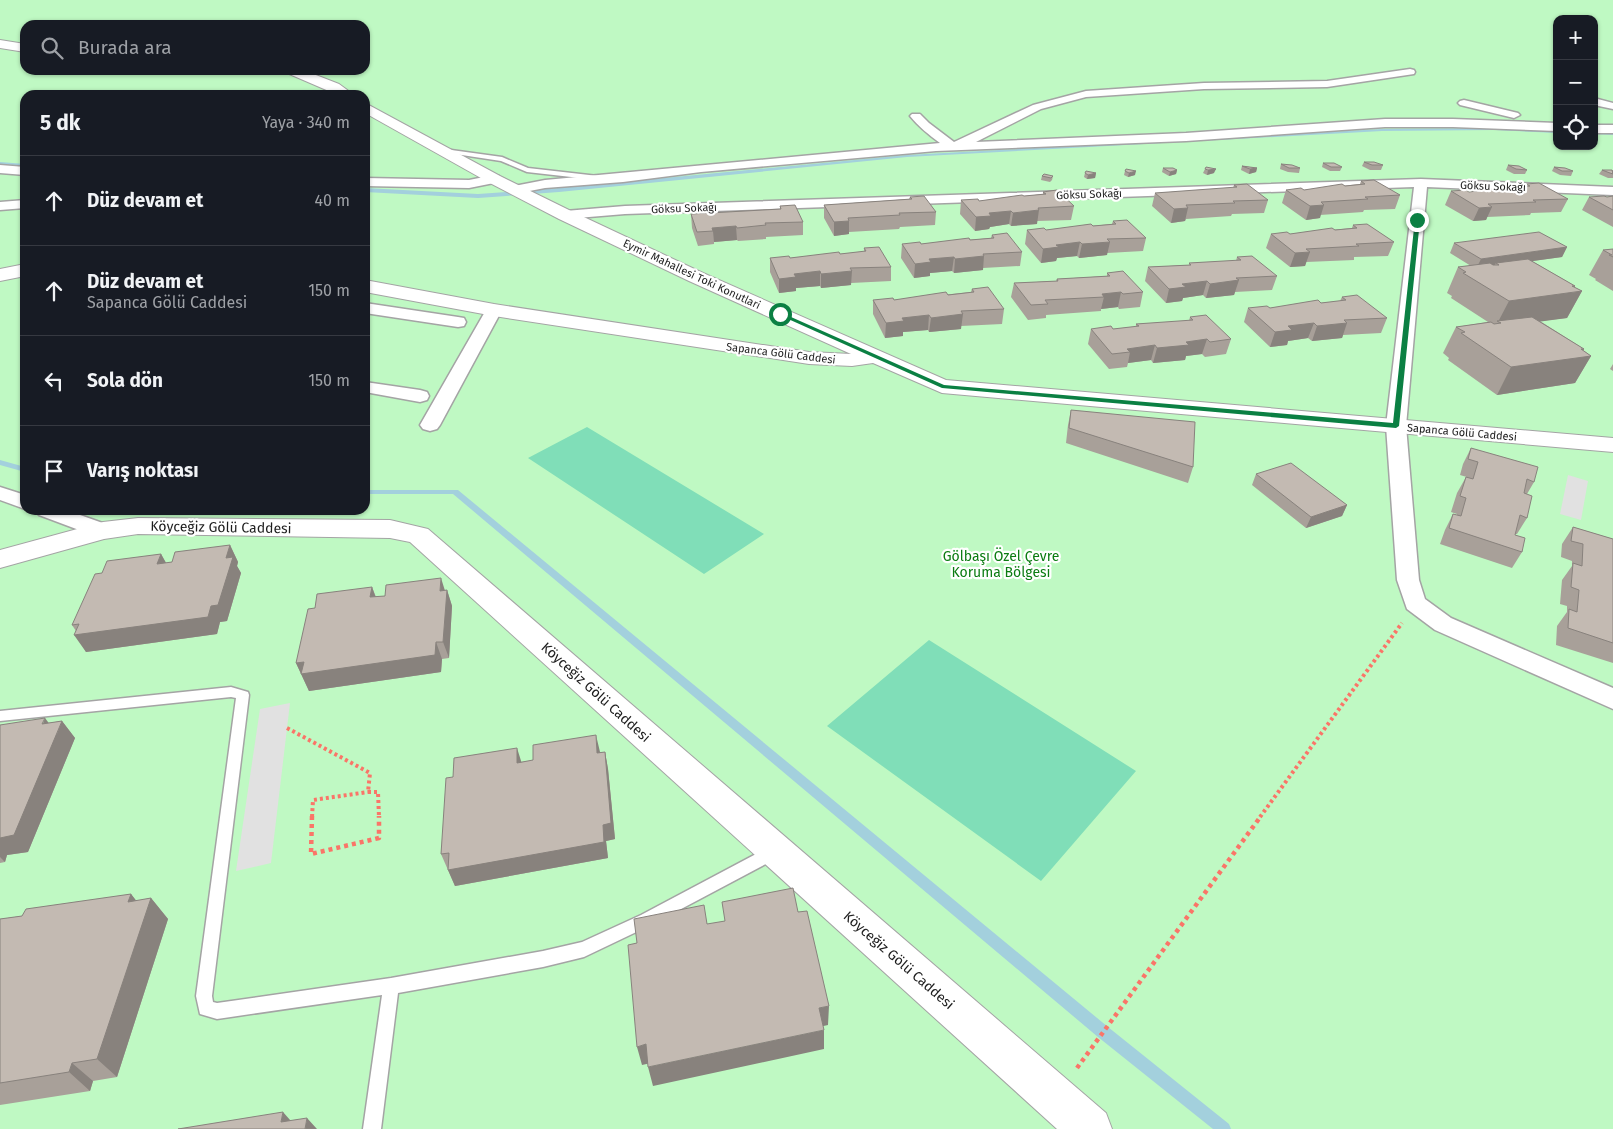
<!DOCTYPE html>
<html lang="tr">
<meta charset="utf-8">
<style>
body{margin:0;font-family:"Fira Sans",sans-serif;background:#20242c;color:#f1f3f6}
.controls{position:absolute;right:15px;top:15px;display:grid;overflow:hidden;border-radius:10px;box-shadow:0 1px 4px #0004}
.controls button{width:45px;height:45px;display:grid;place-items:center;padding:0;border:0;border-bottom:1px solid #363941;background:#171b24;color:#f1f3f6;font:25px sans-serif}
.stop{position:absolute;width:15px;height:15px;margin:-11px;border:4px solid #0b8043;border-radius:50%;background:#fff}
.stop.end{background:#0b8043;border-color:#fff;box-shadow:0 1px 5px #0008}
.list{margin:0;padding:0;list-style:none}
h2{display:flex;justify-content:space-between;align-items:center;height:65px;margin:0;padding:0 20px;font-size:21px}
h2 small{font-size:16px;font-weight:400;color:#9ea1a6}
.list li{display:grid;grid-template-columns:32px 1fr auto;gap:15px;align-items:center;box-sizing:border-box;height:90px;padding:0 20px;border-top:1px solid #363941}
.list b{display:block;font-size:19px;white-space:nowrap}
.list p{margin:0;font-size:16px;white-space:nowrap;color:#9ea1a6}
.list em{font-size:16px;font-style:normal;color:#9ea1a6}
.icon{flex:none;width:28px;height:28px;fill:none;stroke:currentColor;stroke-width:2;stroke-linecap:round;stroke-linejoin:round}
.map{position:relative;flex:none;width:1613px;height:1129px;overflow:hidden}
.search{position:absolute;background:#171b24;box-shadow:0 1px 4px #0004;left:20px;top:20px;width:350px;height:55px;display:flex;align-items:center;gap:12px;box-sizing:border-box;padding:0 18px;border-radius:15px;color:#9ea1a6;font-size:19px}
.panel{position:absolute;background:#171b24;box-shadow:0 1px 4px #0004;left:20px;top:90px;width:350px;height:425px;border-radius:15px}
.map>svg:first-child{display:block}
.park{fill:#bff9c3;fill-rule:evenodd}
.pitch{fill:#80deb8}
.parking{fill:#e1e1e1}
.lines{fill:none;stroke-linecap:round;stroke-linejoin:round}
.stream{fill:#a3d0dd;fill-rule:evenodd}
.service-casing{stroke:#a4a4a4;stroke-width:3}
.minor-casing{stroke:#a4a4a4;stroke-width:3}
.tertiary-casing{stroke:#a4a4a4;stroke-width:2}
.path-far1{stroke:#fa7568;stroke-width:4;stroke-dasharray:3 3;stroke-linecap:butt}
.path{stroke:#fa7568;stroke-width:4.5;stroke-dasharray:4 4;stroke-linecap:butt}
.service{fill:#fff;fill-rule:evenodd}
.minor{fill:#fff;fill-rule:evenodd}
.tertiary{fill:#fff;fill-rule:evenodd}
.wall{fill:#a8a099}
.shaded-wall{fill:#88827d}
.building{fill:#c3bab2;stroke:#88827d}
.route{fill:#0b8043}
.labels{text-anchor:middle;stroke-width:4.5;stroke-linejoin:round;paint-order:stroke}
.far-street-label{font-size:11px;fill:#1d1d1d;stroke:#fff}
.street-label{font-size:14px;fill:#1d1d1d;stroke:#fff}
.park-label{font-size:14px;fill:#0b7c12;stroke:#fff}
</style>
<div class="map">
<svg width="1613" height="1129" viewBox="0 0 1613 1129">
<rect width="100%" height="100%" fill="#efeae3"/>
<!-- park -->
<path class="park" d="M0,0H1613V1129H0ZM1557,19H1594V146H1557ZM25,25H365V70H25ZM25,95H365V510H25Z"/>
<!-- pitch -->
<path class="pitch" d="M587,427L764,534L704,574L528,458Z
M929,640L1136,771L1041,881L827,726Z"/>
<!-- parking -->
<path class="parking" d="M1568,475L1588,481L1581,520L1560,514Z
M290,703L271,863L236,871L260,709Z"/>
<g class="lines">
<!-- stream -->
<path class="stream" d="M1495,128L1557,131V133L1495,130L1382,131L907,157L559,192L478,198L365,192V188L478,194L559,188L907,155L1382,129Z
M1594,132L1613,133V135L1594,134Z
M0,162L25,164V166L0,164Z
M0,460L25,467V472L0,465Z
M365,490H458L1108,1027L1229,1124L1231,1129H1213L1098,1037L453,494H365Z"/>
<!-- service casing -->
<g class="service-casing">
<path id="service" d="M444,149L502,157L528,168L598,176L601,178L598,180L527,172L501,161L442,152V150Z
M231,687L248,692L249,695L212,996L213,1002L217,1003L391,978L543,951L582,942L641,915L769,847L774,846L779,847L781,852L779,857L651,925L584,957L543,967L398,993L381,1129H363L382,995L217,1019L200,1014L196,996L236,698L231,697L0,721V711Z"/>
</g>
<!-- minor casing -->
<g class="minor-casing">
<path id="minor" d="M1410,69L1414,70L1415,72L1414,74L1327,87L1204,89L1086,97L1041,109L976,142L1186,133L1385,119H1453L1557,123V131L1453,127H1385L1186,141L936,151L701,172L623,182L545,188L514,194L507,190L509,187L545,180L940,143C929,135 919,127 910,116L912,114H920L929,123L954,142L1033,105L1086,91L1204,83L1327,81Z
M1594,98L1613,103V109L1594,105Z
M1464,100L1518,113L1520,115L1514,118L1460,105L1458,103L1460,101Z
M1594,125H1613V133H1594Z
M0,165L25,167V175L0,173Z
M494,175L499,176L501,179L499,182L469,188L365,186V178L469,180Z
M1421,179L1613,187V195L1427,187L1406,426L1419,580L1425,599L1451,618L1613,688V709L1435,630L1407,609L1397,580L1386,426L1414,187L625,214L565,219L558,215L565,211L625,206Z
M25,200V208L0,210V202Z
M365,303L458,317L464,318L466,322L464,326L458,327L365,313Z
M494,305L500,307L502,310L440,425L437,429L430,431L423,429L420,425L486,310L488,307Z
M365,382L420,390L427,392L429,396L427,400L420,402L365,392Z
M0,487L25,495V509L0,500Z
M35,510H66L111,526L114,531L111,536L103,538L95,536L39,515Z"/>
</g>
<!-- tertiary casing -->
<g class="tertiary-casing">
<path id="tertiary" d="M0,40L25,44V52L0,48Z
M286,70H303L339,84L354,95H338L287,73Z
M365,103L500,176L571,211L703,273L946,380L1613,438V452L942,393L873,363L852,366L809,364L494,316L365,292V280L494,304L809,352L851,354L689,281L559,219L488,182L365,113Z
M25,264V276L0,281V269Z
M138,518L390,520L428,529L1106,1113L1112,1129H1057L410,542L390,538L138,534L104,539L0,568V550L103,522Z"/>
</g>
<!-- path-far1 -->
<path class="path-far1" d="M287,728L370,773L368,792
M368,792H378L379,817
M312,817L313,800L368,792
M1260,817L1402,623"/>
<!-- path -->
<path class="path" d="M312,816L311,854L379,838V816
M1077,1068L1261,816"/>
<!-- service -->
<use href="#service" class="service"/>
<!-- minor -->
<use href="#minor" class="minor"/>
<!-- tertiary -->
<use href="#tertiary" class="tertiary"/>
</g>
<!-- wall -->
<path class="wall" d="M1364,162L1383,165L1381,170H1370L1362,166Z
M1323,163L1342,167L1340,171H1330L1322,167Z
M1281,164L1300,168L1299,173L1288,172L1280,169Z
M1508,165L1527,170L1525,174H1514L1506,170Z
M1242,166L1257,168L1256,172L1249,174L1241,170Z
M1554,167L1573,171L1571,176L1560,175L1552,171Z
M1163,168L1177,170L1176,174L1169,176L1162,172Z
M1205,169L1214,173L1207,175L1203,173Z
M1602,170H1613V178H1608L1599,174Z
M1125,171L1135,175L1128,177L1124,175Z
M1085,173H1096L1095,178L1087,179L1084,177Z
M1042,176H1053L1052,180L1050,182L1041,180Z
M1361,181L1400,195L1395,209L1364,210L1363,212L1320,215V218L1306,220L1282,203L1286,190H1304L1360,184Z
M1526,184L1568,199L1561,212L1531,213L1530,215L1487,217L1486,220L1473,221L1445,205L1451,191L1469,192L1524,187Z
M1234,185L1268,200L1264,213L1232,214L1231,216L1186,219L1185,221L1171,223L1152,206L1155,193L1233,188Z
M1043,192L1074,206L1071,220L1037,221V224L1011,226L1009,224L990,227L989,229L975,231L960,214L961,200L979,201L1043,194Z
M1613,196V227L1582,210L1589,197H1607Z
M910,197L936,212L935,225L900,227L899,229L849,232V234L834,236L824,218V205L909,199Z
M780,206L803,222V235L766,237V239L738,241L737,240L714,242V244L698,246L692,228L691,214L780,209Z
M1113,221L1146,238L1143,251L1107,253V255L1079,258L1077,256L1057,258L1056,261L1041,263L1025,244L1027,230H1046L1112,224Z
M1353,225L1394,242L1388,256L1354,257V260L1306,262L1305,266L1290,267L1266,248L1271,234H1290L1352,228Z
M992,235L1022,252L1020,266L983,268V270L954,273L952,271L930,273V276L914,278L901,258L902,244H921L991,238Z
M1454,243L1567,247L1562,257L1532,261L1575,286L1574,287L1582,291L1567,318L1540,321L1584,349L1583,350L1591,356L1575,383L1497,395L1448,360L1449,358L1443,353L1456,327L1488,322L1451,298L1452,296L1447,293L1458,267L1471,266L1450,253Z
M864,248L891,267V281L851,283V285L821,288L820,286L796,288V291L779,293L770,272V258H790L864,252Z
M1613,249V291L1595,280L1596,279L1589,275L1603,250Z
M1237,257L1277,276L1272,290L1235,292L1234,295L1206,298L1203,295L1183,298L1182,301L1166,303L1145,281L1148,267L1189,265V263L1236,261Z
M1107,273L1143,292L1140,307L1119,309L1118,307L1101,309V311L1046,315V318L1028,320L1011,297L1014,283L1056,281L1057,279L1107,276Z
M972,289L1004,309L1002,324L961,326V329L929,332L928,330L903,332V336L885,338L873,314V300H894L971,292Z
M1342,297L1387,318L1381,333L1343,335L1342,338L1312,341L1308,338L1288,341L1287,345L1270,347L1244,322L1248,308H1270L1340,301Z
M1190,317L1231,339L1226,354L1205,357L1202,354L1186,356L1185,360L1153,363L1151,360L1128,363L1127,367L1109,369L1088,344L1091,329H1113L1136,327V324L1189,321Z
M1613,364V371L1610,369Z
M1071,410L1193,467L1188,483L1066,443L1068,425Z
M1471,448L1534,482L1527,494V518L1517,534H1515V535L1522,552L1512,568L1440,544L1445,530L1453,514L1457,515V514L1451,512L1457,493L1466,477L1470,478L1460,475L1463,464Z
M1256,474L1347,505L1342,516L1306,528L1252,485Z
M1573,527L1613,539V663L1556,645L1557,626L1567,612V606L1560,604L1562,580L1572,566V561L1561,557L1562,544Z
M230,545L238,562L237,566L241,573L227,621L220,622L217,634L86,652L76,631L72,625L102,573L161,554L166,563L172,562Z
M372,587L376,597L447,590L452,606L449,658L442,659L441,672L309,691L296,663L315,608Z
M62,721L75,738L28,852L7,855L5,862L0,863V725L48,723Z
M605,752L608,769L615,839L606,841L608,858L455,886L441,854L453,777L521,762Z
M131,894L136,901L151,898L168,919L117,1077L93,1081L90,1091L0,1105V919L22,916Z"/>
<!-- shaded-wall -->
<path class="shaded-wall" d="M1257,168L1256,172L1249,174L1250,169Z
M1216,169L1214,173L1207,175L1208,170Z
M1177,170L1176,174L1169,176L1170,172Z
M1136,171L1135,175L1128,177L1129,173Z
M1096,173L1095,178L1087,179L1088,175Z
M1324,205L1320,218L1306,220L1310,206Z
M1492,207L1486,220L1473,221L1479,208Z
M1188,208L1185,221L1171,223L1174,209Z
M1039,210L1037,224L1011,226L1013,213Z
M1011,211L1009,224L990,227L989,229L975,231L976,217L989,213Z
M849,221V234L834,236V222Z
M736,226L737,240L714,242L713,231L712,228Z
M1080,242L1077,256L1057,258L1056,261L1041,263L1043,249L1056,245Z
M1110,242L1107,255L1079,258L1082,244Z
M1567,247L1562,257L1498,266L1499,265L1496,263L1494,266L1476,269L1481,259Z
M1310,252L1305,266L1290,267L1295,253Z
M984,256L983,270L954,273L955,259Z
M954,257L952,271L930,273V276L914,278L915,264L929,259Z
M820,271V286L796,288V291L779,293V279L794,274Z
M852,271L851,285L821,288V274Z
M1239,280L1234,295L1206,298L1210,284Z
M1207,281L1203,295L1183,298L1182,301L1166,303L1169,289L1182,284Z
M1572,286H1575L1571,293L1582,291L1567,318L1499,327L1501,323L1498,322L1509,301Z
M1121,292L1118,307L1101,309L1104,297L1102,294Z
M963,314L961,329L929,332L931,318Z
M929,315L928,330L903,332V336L885,338L886,323L902,318Z
M1314,323L1308,338L1288,341L1287,345L1270,347L1275,332L1288,326Z
M1347,323L1342,338L1312,341L1317,326Z
M1207,339L1202,354L1186,356L1185,360L1153,363L1157,348L1186,342Z
M1155,345L1151,360L1128,363L1130,352L1127,349Z
M1581,349H1584L1579,357L1591,356L1575,383L1497,395L1511,367Z
M1347,505L1342,516L1306,528L1311,517Z
M230,545L238,562L237,566L241,573L227,621L220,622L217,634L86,652L74,635L226,558Z
M161,554L170,570L157,564Z
M441,578L446,594L440,591Z
M372,587L378,604L370,597Z
M447,590L452,606L449,658L443,642Z
M436,642L442,659L441,672L309,691L296,663Z
M45,718L57,734L62,721L75,738L28,852L7,855L5,862L0,857V838Z
M596,735L600,752L601,770L597,753Z
M517,748L522,764L517,763Z
M605,752L608,769L615,839L606,841L608,858L455,886L448,870L603,825Z
M131,894L146,913L151,898L168,919L117,1077L97,1059L128,902Z
M829,1006L828,1025L819,1027V1008Z
M824,1030V1049L653,1086L648,1067Z
M646,1044L651,1063L642,1065L637,1047Z
M72,1063L93,1081L90,1091L69,1072Z
M283,1112L298,1129L281,1122Z
M307,1118L317,1129H305Z"/>
<!-- building -->
<path class="building" d="M1364,162H1374L1383,165H1372Z
M1323,163H1334L1342,167H1331Z
M1281,164L1292,165L1300,168H1289Z
M1508,165L1519,166L1527,170L1516,169Z
M1242,166L1257,168L1250,169Z
M1206,167L1216,169L1208,170L1205,169Z
M1554,167L1565,168L1573,171H1562Z
M1163,168H1173L1177,170L1170,172Z
M1126,169L1136,171L1129,173L1125,171Z
M1602,170H1612L1613,174L1610,173Z
M1086,171L1096,173L1088,175L1085,173Z
M1044,174L1053,176L1051,178L1042,176Z
M1374,180L1400,195L1365,197L1368,199L1321,202L1324,205L1310,206L1286,190L1301,188L1304,190L1342,184L1345,186L1365,184L1361,181Z
M1539,183L1568,199L1533,200L1536,202L1488,204L1492,207L1479,208L1451,191L1466,190L1469,192L1507,187L1510,188L1530,186L1526,184Z
M1247,184L1268,200L1233,201L1235,203L1186,205L1188,208L1174,209L1155,193L1237,187L1234,185Z
M1057,190L1074,206L1038,208L1039,210L1013,213L1011,211L989,213L991,216L976,217L961,200L978,199L979,201L1022,195L1024,196L1046,194L1043,192Z
M924,196L936,212L899,213L900,215L848,218L849,221L834,222L824,205L912,199L910,197Z
M1604,196L1607,197L1613,196V210L1589,197Z
M795,205L803,222L765,223L766,225L737,228L736,226L712,228L713,231L697,232L691,214L781,209L780,206Z
M1127,220L1146,238L1107,239L1110,242L1082,244L1080,242L1056,245L1059,247L1043,249L1027,230L1044,228L1046,230L1091,224L1093,226L1116,224L1113,221Z
M1367,224L1394,242L1356,244L1359,246L1306,249L1310,252L1295,253L1271,234L1287,232L1290,234L1332,228L1335,230L1357,228L1353,225Z
M1539,232L1567,247L1481,259L1454,243Z
M1007,233L1022,252L983,254L984,256L955,259L954,257L929,259L931,262L915,264L902,244L920,242L921,244L969,238L970,240L994,238L992,235Z
M879,247L891,267L850,268L852,271L821,274L820,271L794,274L796,277L779,279L770,258L789,256L790,258L839,252L840,254L866,251L864,248Z
M1613,249V257L1609,255H1612L1603,250Z
M1252,256L1277,276L1236,278L1239,280L1210,284L1207,281L1182,284L1186,287L1169,289L1148,267L1191,265L1189,263L1241,260L1237,257Z
M1528,259L1575,286H1572L1582,291L1509,301L1463,273L1466,272L1458,267L1490,263L1493,265H1499L1496,263Z
M1123,271L1143,292L1123,294L1121,292L1102,294L1104,297L1045,300L1048,304L1031,305L1014,283L1058,281L1057,279L1110,276L1107,273Z
M988,287L1004,309L961,311L963,314L931,318L929,315L902,318L904,321L886,323L873,300L893,298L894,300L946,292L948,295L974,292L972,289Z
M1357,295L1387,318L1344,320L1347,323L1317,326L1314,323L1288,326L1292,330L1275,332L1248,308L1267,306L1270,308L1318,300L1321,303L1346,300L1342,297Z
M1206,315L1231,339L1210,342L1207,339L1186,342L1189,345L1157,348L1155,345L1127,349L1130,352L1112,354L1091,329L1111,326L1113,329L1139,326L1136,324L1193,320L1190,317Z
M1532,317L1584,349H1581L1591,356L1511,367L1461,333L1465,332L1456,327L1491,322L1494,324L1501,323L1497,321Z
M1071,410L1195,422L1193,467L1069,428Z
M1471,448L1538,467L1534,482L1527,479L1524,493L1532,496L1527,518L1520,515L1515,535L1525,538L1522,552L1449,528L1453,514L1461,516L1466,498L1460,496L1466,477L1473,479L1478,462L1468,459Z
M1291,463L1347,505L1311,517L1256,474Z
M1573,527L1613,539V643L1568,628L1569,609L1577,612L1579,590L1571,587L1573,563L1582,566L1583,544L1571,541Z
M230,545L226,558L233,557L218,605L211,606L208,617L74,635L79,624L72,625L95,574L102,573L107,561L161,554L157,564L172,562L175,552Z
M441,578L440,591L447,590L443,642H436L435,655L301,674L304,662L296,663L308,609L315,608L317,594L372,587L370,597L385,596L386,585Z
M45,718L42,724L62,721L14,835L0,838V725Z
M596,735L597,753L605,752L611,823L603,825L604,842L448,870L449,853L441,854L446,778L453,777L454,758L517,748V763L533,760V745Z
M793,888L798,912L807,911L829,1006L819,1008L824,1030L648,1067L646,1044L637,1047L628,945L637,943L634,919L704,905L707,924L725,921L722,902Z
M131,894L128,902L151,898L97,1059L72,1063L69,1072L0,1083V919L22,916L26,909Z
M283,1112L281,1122L307,1118L305,1129H178Z"/>
<!-- route -->
<path class="route" d="M1415,219L1420,220L1399,426L1396,428L942,388L777,314L782,313L944,385L1393,423Z"/>
<g class="labels">
<!-- far-street labels -->
<g class="far-street-label">
<text transform="translate(1493 186) rotate(2)" y="4">Göksu Sokağı</text>
<text transform="translate(1089 194) rotate(-2)" y="4">Göksu Sokağı</text>
<text transform="translate(684 208) rotate(-2)" y="4">Göksu Sokağı</text>
<text transform="translate(692 274) rotate(25)" y="4">Eymir Mahallesi Toki Konutlari</text>
<text transform="translate(781 353) rotate(7)" y="4">Sapanca Gölü Caddesi</text>
<text transform="translate(1462 432) rotate(5)" y="4">Sapanca Gölü Caddesi</text>
</g>
<!-- street labels -->
<g class="street-label">
<text transform="translate(221 527) rotate(1)" y="5">Köyceğiz Gölü Caddesi</text>
<text transform="translate(596 692) rotate(42)" y="5">Köyceğiz Gölü Caddesi</text>
<text transform="translate(899 960) rotate(41)" y="5">Köyceğiz Gölü Caddesi</text>
</g>
<!-- park labels -->
<g class="park-label">
<text x="1001" y="561">Gölbaşı Özel Çevre<tspan x="1001" dy="16">Koruma Bölgesi</tspan></text>
</g>
</g>
</svg>
<div class="controls">
<button>+</button>
<button>−</button>
<button><svg class="icon" aria-label="locate" viewBox="0 0 24 24"><circle cx="12" cy="12" r="6"/><path d="M12 2v4M12 18v4M2 12h4M18 12h4"/></svg></button>
</div>
<div class="stop" style="left:780px;top:314px"></div>
<div class="stop end" style="left:1417px;top:220px"></div>
<div class="search"><svg class="icon" aria-label="search" viewBox="0 0 24 24"><circle cx="10" cy="10" r="6"/><path d="M15 15l6 6"/></svg>Burada ara</div>
<section class="panel">
<h2>5 dk<small>Yaya · 340 m</small></h2>
<ul class="list">
<li><svg class="icon" aria-label="ahead" viewBox="0 0 24 24"><path d="M12 20V5M6 11l6-6 6 6"/></svg><div><b>Düz devam et</b></div><em>40 m</em></li>
<li><svg class="icon" aria-label="ahead" viewBox="0 0 24 24"><path d="M12 20V5M6 11l6-6 6 6"/></svg><div><b>Düz devam et</b><p>Sapanca Gölü Caddesi</p></div><em>150 m</em></li>
<li><svg class="icon" aria-label="left" viewBox="0 0 24 24"><path d="M17 20v-9H6M10 6l-5 5 5 5"/></svg><div><b>Sola dön</b></div><em>150 m</em></li>
<li><svg class="icon" aria-label="arrive" viewBox="0 0 24 24"><path d="M6 21V4h12l-3 4 3 4H6"/></svg><div><b>Varış noktası</b></div></li>
</ul>
</section>
</div>
